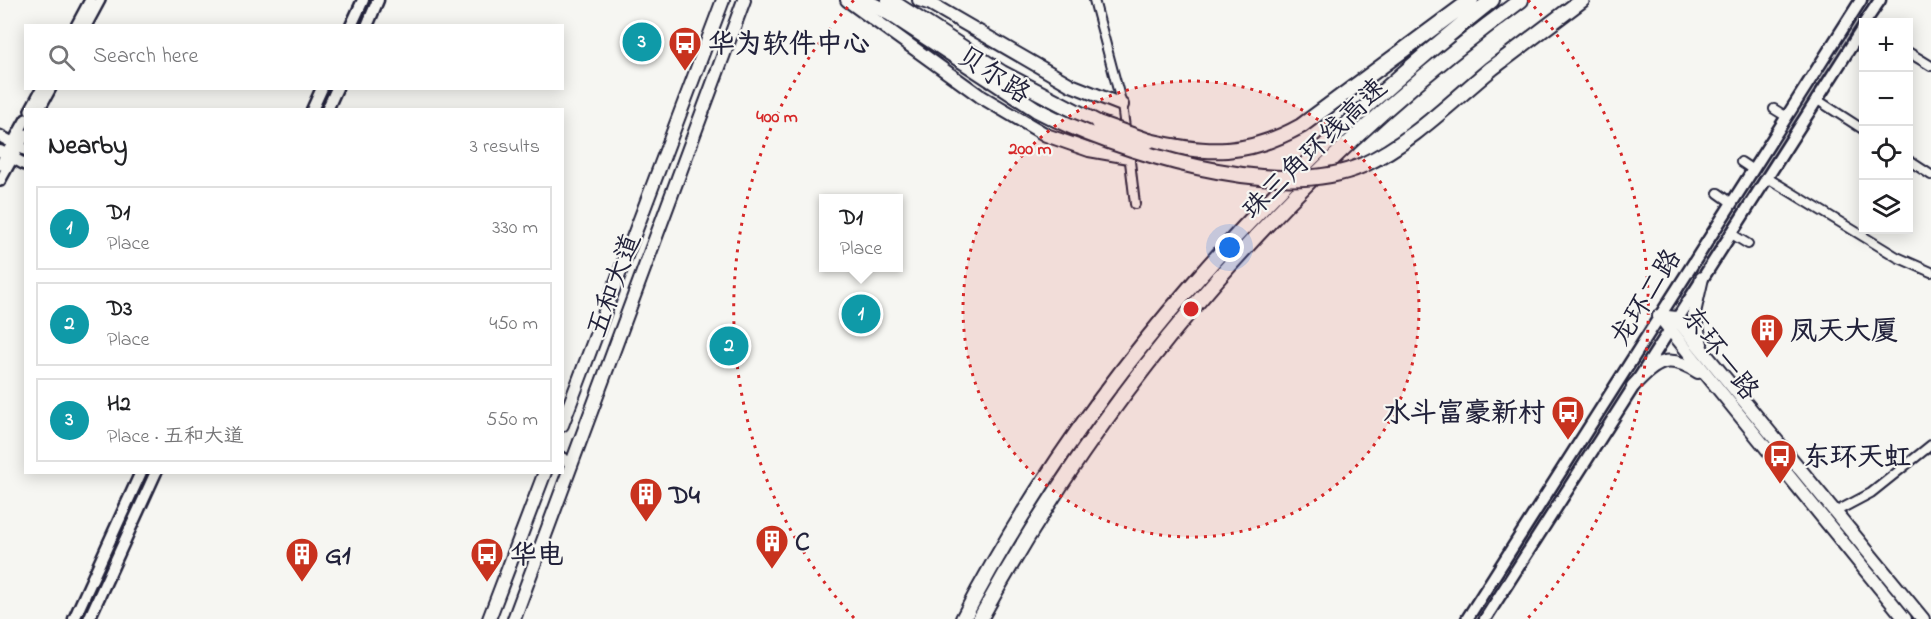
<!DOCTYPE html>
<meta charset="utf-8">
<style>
body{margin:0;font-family:"Indie Flower","LXGW WenKai TC",sans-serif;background:#f2f2f2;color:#202124}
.controls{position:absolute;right:18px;top:18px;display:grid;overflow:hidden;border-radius:0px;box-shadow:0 3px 15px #0003}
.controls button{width:54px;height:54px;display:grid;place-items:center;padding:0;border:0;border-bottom:2px solid #e0e0e0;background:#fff;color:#202124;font:30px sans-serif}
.you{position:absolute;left:1230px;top:248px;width:21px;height:21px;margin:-15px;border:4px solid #fff;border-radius:50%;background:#1a73e8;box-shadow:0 0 0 9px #1a73e833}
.badge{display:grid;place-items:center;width:39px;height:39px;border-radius:50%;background:#db2777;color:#fff;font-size:20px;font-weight:700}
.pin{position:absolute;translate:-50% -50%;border:3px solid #fff;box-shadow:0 2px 6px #0006}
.popup{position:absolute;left:819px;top:194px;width:84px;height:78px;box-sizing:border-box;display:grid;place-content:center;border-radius:0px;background:#fff;filter:drop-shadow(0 2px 4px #0005);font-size:20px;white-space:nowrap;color:#757577}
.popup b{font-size:22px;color:#202124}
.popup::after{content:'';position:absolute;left:50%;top:100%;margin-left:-12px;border:12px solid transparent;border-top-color:#fff}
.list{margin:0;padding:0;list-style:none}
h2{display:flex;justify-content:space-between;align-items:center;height:78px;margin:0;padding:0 24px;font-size:26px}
h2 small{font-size:20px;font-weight:400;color:#757577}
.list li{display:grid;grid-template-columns:39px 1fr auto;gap:18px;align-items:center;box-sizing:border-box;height:84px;margin:0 12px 12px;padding:0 12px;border:2px solid #e0e0e0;border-radius:0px}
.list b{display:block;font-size:22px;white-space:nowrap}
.list p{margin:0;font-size:20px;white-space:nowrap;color:#757577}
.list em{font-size:20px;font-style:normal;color:#757577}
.icon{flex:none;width:33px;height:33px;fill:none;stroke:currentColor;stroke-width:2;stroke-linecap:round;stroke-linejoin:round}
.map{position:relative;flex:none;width:1931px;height:619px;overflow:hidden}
.search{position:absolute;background:#fff;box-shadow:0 3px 15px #0003;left:24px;top:24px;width:540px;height:66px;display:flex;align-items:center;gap:15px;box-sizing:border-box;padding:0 21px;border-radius:0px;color:#757577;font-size:22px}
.panel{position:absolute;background:#fff;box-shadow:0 3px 15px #0003;left:24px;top:108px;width:540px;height:366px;border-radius:0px}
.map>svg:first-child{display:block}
.green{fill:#d7d7d7;stroke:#7c7c89;stroke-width:1.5}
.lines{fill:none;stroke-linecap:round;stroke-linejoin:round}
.minor-casing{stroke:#22223b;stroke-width:12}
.tertiary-casing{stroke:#22223b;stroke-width:14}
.secondary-casing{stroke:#22223b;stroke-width:15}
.primary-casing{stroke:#22223b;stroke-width:16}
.motorway-casing{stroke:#22223b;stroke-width:18}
.minor{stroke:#f6f6f2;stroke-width:8}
.tertiary{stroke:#f6f6f2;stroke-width:9}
.secondary{stroke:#f6f6f2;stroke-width:10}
.primary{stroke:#f6f6f2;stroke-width:12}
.motorway{stroke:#f6f6f2;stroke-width:14}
.motorway-bridge-casing{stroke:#22223b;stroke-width:18;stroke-linecap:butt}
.motorway-bridge{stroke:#f6f6f2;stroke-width:14}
.ring{fill:none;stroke:#d62828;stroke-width:3;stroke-dasharray:3 6}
.labels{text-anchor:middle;stroke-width:4.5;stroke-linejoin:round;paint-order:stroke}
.poi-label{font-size:27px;font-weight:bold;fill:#22223b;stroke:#f6f6f2;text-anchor:start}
.street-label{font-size:27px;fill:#22223b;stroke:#f6f6f2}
.centre{fill:#d62828;stroke:#f6f6f2;stroke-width:3}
.ring-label{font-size:18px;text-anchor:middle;font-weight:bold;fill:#d62828;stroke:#f6f6f2;stroke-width:4.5;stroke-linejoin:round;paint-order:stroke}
</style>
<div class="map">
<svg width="1931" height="619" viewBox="0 0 1931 619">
<rect width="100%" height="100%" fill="#f6f6f2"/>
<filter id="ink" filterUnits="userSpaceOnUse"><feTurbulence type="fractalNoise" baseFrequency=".0167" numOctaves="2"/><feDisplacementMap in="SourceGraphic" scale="12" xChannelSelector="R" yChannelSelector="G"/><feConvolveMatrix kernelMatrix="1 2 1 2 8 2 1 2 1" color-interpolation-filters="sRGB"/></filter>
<g filter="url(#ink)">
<!-- green -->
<path class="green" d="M1868,0H1872L1682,298L1680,295Z
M1651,341L1654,343L1478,619H1475Z"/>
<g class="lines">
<!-- minor casing -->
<g class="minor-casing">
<path id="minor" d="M1094,0L1122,105L1126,135
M1908,52L1931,66
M1816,99L1864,130
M1774,109L1787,117
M1129,153L1135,204
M1908,160L1931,175
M1741,162L1753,170
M1766,177L1897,257L1931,272
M1718,193L1732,203
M1730,233L1748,244
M1835,512L1871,493L1931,445"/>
</g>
<!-- tertiary casing -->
<g class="tertiary-casing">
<path id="tertiary" d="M76,26L90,0
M86,26L100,0
M30,110L42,88
M39,110L51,88
M0,165L26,119
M0,181L26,134"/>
</g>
<!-- secondary casing -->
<g class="secondary-casing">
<path id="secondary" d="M1865,22L1880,0
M351,26L363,0
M367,26L378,0
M312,110L322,88
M327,110L337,88
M0,136L26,150
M0,151L26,165
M562,458L571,463
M74,619L141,472
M89,619L156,472
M1467,619L1861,0
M1485,619L1864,26"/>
</g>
<!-- primary casing -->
<g class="primary-casing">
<path id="primary" d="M847,0L980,96L1046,135L1089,150L1129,157
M919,0L931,4L1071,85L1122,105
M1659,316L1676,318L1923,619
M1659,316L1905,619
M1701,344L1694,313L1702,278
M1633,386C1656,361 1668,353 1698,372
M562,425L723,0
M489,619L545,472
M514,619L744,0"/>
</g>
<!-- motorway casing -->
<g class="motorway-casing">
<path id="motorway" d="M863,0L889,13L1037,110
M889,0L1002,73L1098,123
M1491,69L1582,0
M1149,141C1208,155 1247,156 1301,126L1471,0
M963,619C1089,377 1279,168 1492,0
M980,619C1112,377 1299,163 1521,0"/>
</g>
<!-- minor -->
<use href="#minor" class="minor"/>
<!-- tertiary -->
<use href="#tertiary" class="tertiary"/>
<!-- secondary -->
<use href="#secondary" class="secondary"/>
<!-- primary -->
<use href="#primary" class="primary"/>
<!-- motorway -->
<use href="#motorway" class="motorway"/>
<!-- motorway-bridge casing -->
<g class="motorway-bridge-casing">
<path id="motorway-bridge" d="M1037,110C1115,151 1279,203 1363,165C1411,143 1451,102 1491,69
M1098,123L1149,141"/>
</g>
<!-- motorway-bridge -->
<use href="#motorway-bridge" class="motorway-bridge"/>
</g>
</g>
<!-- distance rings -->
<circle cx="1191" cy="309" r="228" fill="#d62828" fill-opacity=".12"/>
<g class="ring">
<circle cx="1191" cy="309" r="228"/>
<path d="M854 618A457 457 0 0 1 854 0M1528 0A457 457 0 0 1 1528 618"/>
</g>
<!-- icons -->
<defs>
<g id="bus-pin" transform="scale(1.725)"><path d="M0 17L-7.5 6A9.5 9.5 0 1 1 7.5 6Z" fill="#c8321e" stroke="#f6f6f2"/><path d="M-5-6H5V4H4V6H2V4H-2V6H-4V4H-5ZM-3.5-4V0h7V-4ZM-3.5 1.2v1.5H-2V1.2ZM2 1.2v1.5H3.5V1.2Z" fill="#fff"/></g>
<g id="building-pin" transform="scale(1.725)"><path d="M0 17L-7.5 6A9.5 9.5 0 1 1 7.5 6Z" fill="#c8321e" stroke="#f6f6f2"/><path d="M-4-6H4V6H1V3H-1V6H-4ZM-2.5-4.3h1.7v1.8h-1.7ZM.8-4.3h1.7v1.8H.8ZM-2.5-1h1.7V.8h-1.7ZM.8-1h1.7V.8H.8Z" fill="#fff"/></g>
</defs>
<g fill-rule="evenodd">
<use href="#bus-pin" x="685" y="43"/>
<use href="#building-pin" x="1767" y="330"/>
<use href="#bus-pin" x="1568" y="412"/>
<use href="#bus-pin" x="1780" y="456"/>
<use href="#building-pin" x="646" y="494"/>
<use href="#building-pin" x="772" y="541"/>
<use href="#building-pin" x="302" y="554"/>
<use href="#bus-pin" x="487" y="554"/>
</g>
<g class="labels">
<!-- poi labels -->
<g class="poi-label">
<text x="708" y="52">华为软件中心</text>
<text x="1790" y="339">凤天大厦</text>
<text x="1545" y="421" text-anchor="end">水斗富豪新村</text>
<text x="1803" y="465">东环天虹</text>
<text x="669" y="503">D4</text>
<text x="795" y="550">C</text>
<text x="325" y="563">G1</text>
<text x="510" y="563">华电</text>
</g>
<!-- street labels -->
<g class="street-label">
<text transform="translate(994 74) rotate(33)" y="9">贝尔路</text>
<text transform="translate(1314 148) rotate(-44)" y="9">珠三角环线高速</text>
<text transform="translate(613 285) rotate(-70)" y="9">五和大道</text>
<text transform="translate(1645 297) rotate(-58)" y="9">龙环二路</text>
<text transform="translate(1721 353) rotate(53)" y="9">东环一路</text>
</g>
</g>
<circle cx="1191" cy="309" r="9" class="centre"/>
<g class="ring-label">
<text x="777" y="122">400 m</text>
<text x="1030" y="154">200 m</text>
</g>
</svg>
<div class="controls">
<button>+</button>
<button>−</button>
<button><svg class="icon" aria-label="locate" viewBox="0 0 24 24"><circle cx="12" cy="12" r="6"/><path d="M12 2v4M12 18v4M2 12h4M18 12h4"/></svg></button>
<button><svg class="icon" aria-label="layers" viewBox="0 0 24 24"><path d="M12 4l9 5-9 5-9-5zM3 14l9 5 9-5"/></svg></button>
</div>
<div class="you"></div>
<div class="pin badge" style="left:861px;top:314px;background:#0f9aa8">1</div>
<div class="popup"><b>D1</b>Place</div>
<div class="pin badge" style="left:729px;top:346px;background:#0f9aa8">2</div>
<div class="pin badge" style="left:642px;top:42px;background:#0f9aa8">3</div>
<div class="search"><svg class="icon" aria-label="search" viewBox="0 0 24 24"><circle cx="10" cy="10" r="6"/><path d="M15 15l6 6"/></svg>Search here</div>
<section class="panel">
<h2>Nearby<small>3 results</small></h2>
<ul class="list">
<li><span class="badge" style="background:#0f9aa8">1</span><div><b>D1</b><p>Place</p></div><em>330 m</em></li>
<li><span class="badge" style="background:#0f9aa8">2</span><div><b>D3</b><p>Place</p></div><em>450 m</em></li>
<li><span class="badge" style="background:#0f9aa8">3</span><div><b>H2</b><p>Place · 五和大道</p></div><em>550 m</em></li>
</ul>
</section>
</div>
